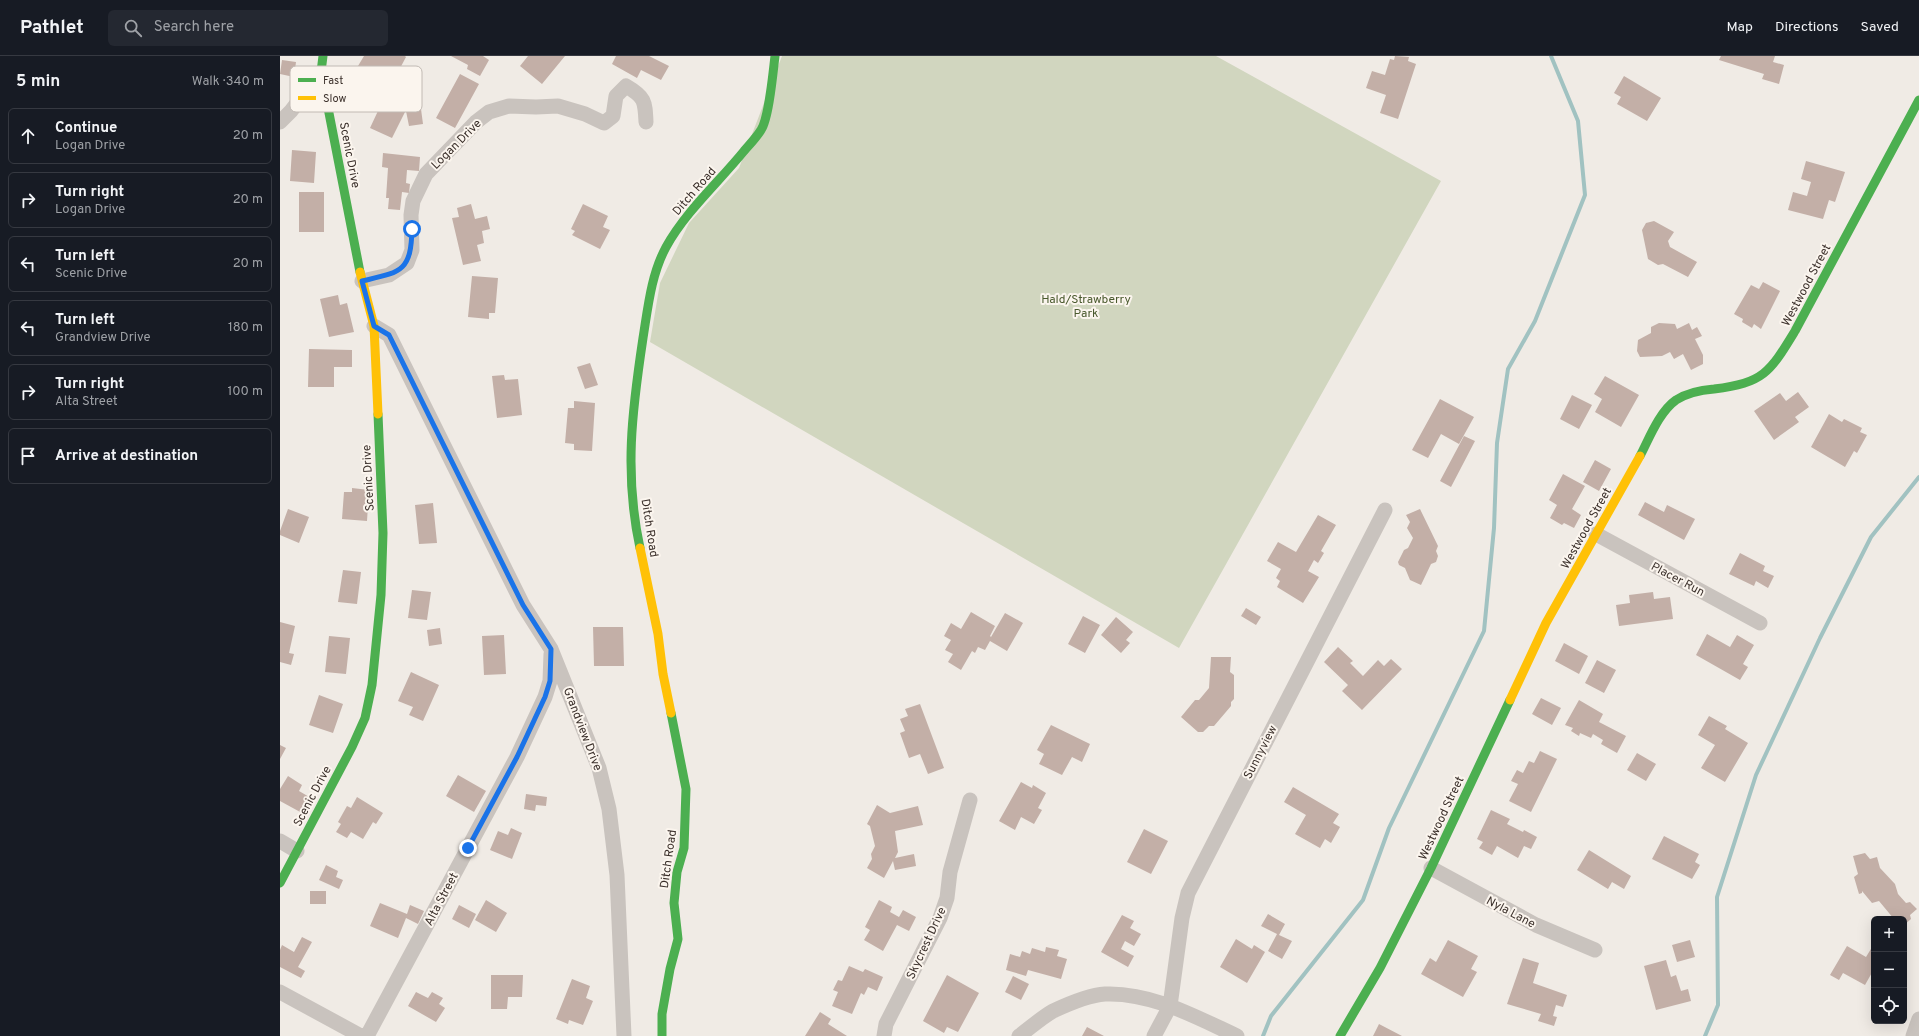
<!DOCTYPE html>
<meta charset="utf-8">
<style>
body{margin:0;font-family:Overpass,sans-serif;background:#242831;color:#f1f3f6}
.controls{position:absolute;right:12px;bottom:12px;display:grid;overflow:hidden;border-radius:6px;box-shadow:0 4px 16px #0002}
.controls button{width:36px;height:36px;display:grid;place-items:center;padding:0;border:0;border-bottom:1px solid #363941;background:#171b24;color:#f1f3f6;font:20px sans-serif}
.stop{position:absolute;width:12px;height:12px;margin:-9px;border:3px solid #1a73e8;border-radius:50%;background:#fff}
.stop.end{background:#1a73e8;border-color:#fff;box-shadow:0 1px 4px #0008}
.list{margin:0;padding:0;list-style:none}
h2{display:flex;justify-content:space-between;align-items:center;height:52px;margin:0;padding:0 16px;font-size:17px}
h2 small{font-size:13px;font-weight:400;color:#9ea1a6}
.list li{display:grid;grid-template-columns:26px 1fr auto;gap:12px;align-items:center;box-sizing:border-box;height:56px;margin:0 8px 8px;padding:0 8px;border:1px solid #363941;border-radius:6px}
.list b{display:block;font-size:15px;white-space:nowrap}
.list p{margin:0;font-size:13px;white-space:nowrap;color:#9ea1a6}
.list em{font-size:13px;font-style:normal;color:#9ea1a6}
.icon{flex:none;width:22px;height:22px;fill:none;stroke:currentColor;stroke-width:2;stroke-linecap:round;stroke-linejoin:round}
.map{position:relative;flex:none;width:1639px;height:980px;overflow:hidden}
header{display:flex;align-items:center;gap:24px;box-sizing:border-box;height:56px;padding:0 20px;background:#171b24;border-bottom:1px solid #363941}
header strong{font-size:19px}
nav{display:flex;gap:22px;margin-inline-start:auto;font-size:14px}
.search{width:280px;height:36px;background:#242831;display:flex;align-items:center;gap:10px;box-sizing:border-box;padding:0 14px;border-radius:6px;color:#9ea1a6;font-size:15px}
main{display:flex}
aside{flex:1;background:#171b24}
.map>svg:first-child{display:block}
.green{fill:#d1d6bf}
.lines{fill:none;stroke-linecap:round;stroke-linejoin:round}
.stream{stroke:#a1c2c1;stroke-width:4}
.building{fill:#c3afa7}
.street{stroke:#c9c3be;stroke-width:15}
.fast{stroke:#4caf50;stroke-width:9}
.slow{stroke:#ffc107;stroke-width:9}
.route{stroke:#1a73e8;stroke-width:5}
.labels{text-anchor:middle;stroke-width:4;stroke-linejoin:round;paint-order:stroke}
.street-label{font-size:12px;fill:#3b302b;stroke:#fbf5ee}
.park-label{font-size:12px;fill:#4a5a2e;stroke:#fbf5ee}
.key{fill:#fbf5ee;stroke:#c1bab4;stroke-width:1}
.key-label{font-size:11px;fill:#3b302b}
</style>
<header>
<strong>Pathlet</strong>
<div class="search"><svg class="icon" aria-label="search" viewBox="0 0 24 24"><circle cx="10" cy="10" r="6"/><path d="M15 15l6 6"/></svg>Search here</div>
<nav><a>Map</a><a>Directions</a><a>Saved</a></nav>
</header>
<main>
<aside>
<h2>5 min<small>Walk · 340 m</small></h2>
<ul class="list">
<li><svg class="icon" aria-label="ahead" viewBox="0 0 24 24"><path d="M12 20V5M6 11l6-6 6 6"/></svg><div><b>Continue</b><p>Logan Drive</p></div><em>20 m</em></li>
<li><svg class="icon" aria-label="right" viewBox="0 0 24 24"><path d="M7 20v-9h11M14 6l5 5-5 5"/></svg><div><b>Turn right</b><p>Logan Drive</p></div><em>20 m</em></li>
<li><svg class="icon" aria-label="left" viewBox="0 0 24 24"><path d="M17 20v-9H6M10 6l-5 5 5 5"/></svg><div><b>Turn left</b><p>Scenic Drive</p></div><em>20 m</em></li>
<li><svg class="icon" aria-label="left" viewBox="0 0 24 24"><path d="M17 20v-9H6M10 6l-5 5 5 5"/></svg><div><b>Turn left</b><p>Grandview Drive</p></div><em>180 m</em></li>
<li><svg class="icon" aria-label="right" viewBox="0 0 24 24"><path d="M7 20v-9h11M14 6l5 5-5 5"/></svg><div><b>Turn right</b><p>Alta Street</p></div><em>100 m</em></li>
<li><svg class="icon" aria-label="arrive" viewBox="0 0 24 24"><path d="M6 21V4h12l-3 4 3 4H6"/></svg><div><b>Arrive at destination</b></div></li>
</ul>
</aside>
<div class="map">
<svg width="1639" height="980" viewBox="0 0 1639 980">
<rect width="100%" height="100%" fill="#f0ebe5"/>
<!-- green -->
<path class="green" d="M502,0H936L1161,125L899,592L370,286L380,227L409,167L459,112Z"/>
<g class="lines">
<!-- stream -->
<path class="stream" d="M983,980L991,960L1083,844L1109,772L1204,575L1214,472L1217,387L1228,313L1255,265L1305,139L1298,65L1271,0
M1425,980L1438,949L1437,841L1476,719L1540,582L1591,481L1639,421"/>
</g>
<!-- building -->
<path class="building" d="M84,0H125L126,1L109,33L99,27L96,33L79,24L83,19L75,15Z
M171,0H203L209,4L200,20L187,13L188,9Z
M248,0H285L262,28L240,10Z
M336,0H369L389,10L381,24L361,14L357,22L332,8Z
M1115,0L1129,1L1128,5L1136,8L1118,63L1100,57L1106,39L1086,32L1092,15L1105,19L1110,3L1114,4Z
M1441,0H1495L1493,6L1504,9L1499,28L1482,23L1484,18L1439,4Z
M2,4L16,6L14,21L0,18Z
M180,18L199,28L175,72L156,62Z
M1344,20L1381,42L1367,65L1337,48L1341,41L1334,37Z
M104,42L127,52L112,82L90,72Z
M141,53L143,68L129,70L126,55Z
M12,94L36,96L34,127L10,125Z
M103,97L140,101L139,115L127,114L126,127L130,128L129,137L122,136L120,154L108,153L109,142H106L108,112L102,111Z
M1526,105L1565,116L1555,146L1549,144L1543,163L1508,154L1513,136L1527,140L1531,126L1521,123Z
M19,136H44V176H19Z
M191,148L195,163L207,160L210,173L202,175L204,187L197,189L201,205L183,209L172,162L179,161L177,152Z
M303,148L328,160L323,171L330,174L320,193L292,179L295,175L291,173Z
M1374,165L1394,176L1388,185L1390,191L1417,206L1408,221L1383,208L1378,209L1368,203L1362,174L1366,167Z
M192,220L218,222L215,257H209V263L188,261Z
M1483,226L1500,235L1481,273L1474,268L1472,272L1462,266L1463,263L1454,258L1471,229L1479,233Z
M58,239L60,249L67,247L74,276L49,281L40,243Z
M1379,267L1395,268L1397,273L1409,267L1412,274L1417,271L1422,280L1415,283L1423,299V308L1411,314L1403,298L1394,303L1390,296L1382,300L1360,301L1357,295L1358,284L1371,277V271Z
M29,293L72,294V311H54V331H28Z
M310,307L318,329L305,333L297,311Z
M224,319L225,324L238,323L242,359L217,362L212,320Z
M1325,320L1359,339L1341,371L1315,356L1322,343L1314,338Z
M1518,336L1529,351L1515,361L1519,366L1494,384L1474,355L1500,337L1506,345Z
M1292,339L1312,349L1299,373L1280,363Z
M1160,343L1194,361L1179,388L1161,378L1148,402L1132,394Z
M294,345L315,347L312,395L294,394V388L285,387L288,352H294Z
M1549,358L1562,366L1564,363L1582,372L1580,376L1587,379L1577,397L1574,395L1565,411L1531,391Z
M1184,380L1195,385L1171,431L1160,425Z
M1315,404L1331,413L1319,435L1303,426Z
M1283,418L1305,430L1292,453L1301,459L1294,472L1284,467L1282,469L1270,462L1277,449L1269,444Z
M72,432L89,434L87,465L62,463L64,436H72Z
M1365,446L1384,456L1387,449L1415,463L1404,484L1358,459Z
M153,447L157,487L139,488L135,449Z
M8,453L29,461L19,487L0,479V475Z
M1140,453L1158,490L1156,495L1158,500L1156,506L1151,508L1141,529L1130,524L1125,512L1119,509L1118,506L1124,494L1128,492L1133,482L1127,472L1130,466L1126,459Z
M1038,459L1056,469L1041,495L1044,497L1038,507L1034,504L1028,515L1039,521L1023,547L997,531L1000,525L996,522L1001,513L987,505L998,486L1016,496Z
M1460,497L1485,510L1483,515L1494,520L1488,532L1476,525L1474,530L1449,518Z
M63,514L81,516L77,548L58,546Z
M132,534L151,536L147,564L128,562Z
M1373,536L1374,543L1390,541L1393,563L1339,570L1336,549L1350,547L1349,539Z
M966,552L981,561L976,569L961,560Z
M691,556L715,570L710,580L711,581L725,557L743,567L727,595L710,585L705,594L698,591L695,597L692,595L681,614L668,606L673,598L665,594L671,584L664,580L671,567L681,573Z
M803,560L820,569L805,597L788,588Z
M836,561L853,576L846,584L850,587L841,597L821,579Z
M0,566L15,570L9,597L14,598L11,609L0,606Z
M313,571H343L344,610H314Z
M160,572L162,588L149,590L147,574Z
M1427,578L1450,591L1457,579L1474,589L1463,608L1468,611L1460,624L1416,599Z
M224,579L226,618L204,619L202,580Z
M49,580L70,582L66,618L45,616Z
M1284,587L1308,600L1299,618L1275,605Z
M1058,591L1073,605L1070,607L1083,620L1098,604L1104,610L1111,603L1122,613L1082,654L1062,635L1068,629L1044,606Z
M931,601H951L950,616L954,619V643L951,646V650L934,670H929L923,676H918L901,661L915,644H919L929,632Z
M1317,604L1336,614L1324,637L1305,627Z
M131,616L159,629L143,665L129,659L133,651L118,645Z
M39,639L63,648L53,677L29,669Z
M1261,642L1281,652L1272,669L1252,658Z
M1299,644L1323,658L1319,666L1346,680L1337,697L1321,688L1323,684L1313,678L1311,682L1300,677L1299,680L1291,675L1293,672L1285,669Z
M640,648L664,712L648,718L640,698L629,702L620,677L625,675L620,663L628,660L625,653Z
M1429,660L1447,670L1445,673L1468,687L1445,726L1421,712L1435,689L1418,679Z
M771,669L810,688L802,706L792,701L782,719L759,708L764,698L757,694Z
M0,689L6,692L0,703Z
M1260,695L1277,703L1251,756L1229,745L1238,728L1231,725L1237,714L1243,717L1249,705L1254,707Z
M1357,697L1376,708L1366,725L1347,714Z
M178,719L206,735L194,756L166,740Z
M8,720L22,729L19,735L31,742L22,757L0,745V733Z
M741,726L752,732L753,729L766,737L758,752L762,754L754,768L741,761L735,774L719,765Z
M1013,731L1059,758L1053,767L1060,771L1051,787L1045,783L1040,792L1015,778L1026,759L1004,746Z
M246,738L267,741L266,750L256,749L255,755L244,753Z
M77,741L103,757L96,768L93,766L83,783L71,776L67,782L56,776L61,768L58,766L67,750L71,752Z
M597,749L610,757L638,750L643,769L615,775L618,796L615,802L634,798L636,810L615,814L613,805L604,822L587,812L592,803L591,798L595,790L590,770L587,768Z
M1211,754L1230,763L1227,768L1243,776L1244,774L1257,781L1251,793L1244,790L1238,802L1217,790L1212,799L1199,792L1203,786L1197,783Z
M231,772L242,777L232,803L210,794L218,775L228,779Z
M864,773L888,785L871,818L847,806Z
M1384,780L1419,798L1415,806L1420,809L1412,823L1372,803Z
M1309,794L1351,820L1344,833L1332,826L1328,833L1297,814Z
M1585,797L1590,803L1597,801L1600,812L1615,828L1618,838L1626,847L1630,846L1637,853L1630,859L1631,863L1624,869V863H1614L1599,845L1592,847L1582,835V837L1579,838L1574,821L1578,818L1573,800Z
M46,809L58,815L56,821L63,824L59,833L39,824Z
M30,835H46V848H30Z
M206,844L227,857L216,876L195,864Z
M599,844L612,851L610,856L619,861L623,854L636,861L629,875L617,869L603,895L584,884L590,874L585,871Z
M100,847L127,858L130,849L144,855L138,868L126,862L118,882L90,870Z
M179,849L196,858L189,872L172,863Z
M988,858L1005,868L999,879L1012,885L1002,903L988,895L997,878L981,870Z
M842,859L854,865L850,872L861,878L854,890L845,885L841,893L854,900L848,911L821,896Z
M22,881L32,886L18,911L25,915L21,922L0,911V894L2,889L14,896Z
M956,883L972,893L974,889L985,896L967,927L940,911Z
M1168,884L1198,900L1191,913L1197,916L1183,941L1141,918L1150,902L1156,906Z
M1410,884L1415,901L1397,906L1392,889Z
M1594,888V913L1585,929L1563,917L1559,924L1550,919L1567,890L1586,901Z
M766,891L779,894L777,900L787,903L781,923L748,914L746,920L726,914L730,898L740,901L742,895L750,898L752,892L765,896Z
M1243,902L1259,907L1253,927L1287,939L1283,951L1276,949L1273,960L1277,961L1274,970L1258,965L1261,958L1227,948Z
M1386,904L1391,921L1396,919L1401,935L1408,933L1411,945L1376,954L1364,910Z
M569,910L583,916L585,913L603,921L597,935L588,931L584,939L581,937L572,958L552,950L558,936L553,934L558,924L562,925Z
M211,919H243L242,941H228L227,953H211Z
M667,919L699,937L678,976L667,971L664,977L643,965Z
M733,920L749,928L741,944L725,936Z
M292,923L310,930L306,942L313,945L303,969L289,964L288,968L276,963Z
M136,936L148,942L152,936L163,942L159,948L165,952L156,966L128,950Z
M540,956L551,963L548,968L567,980H525Z
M1099,968L1122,980H1093Z
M807,971L824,980H802Z"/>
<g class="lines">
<!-- street -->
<path class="street" d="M0,66L11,55L41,16
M82,225L109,219L127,207L132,194L131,159L133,145L146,118L196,66L209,56L229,50L256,51L278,50L305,58L324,67L333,60L336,40L346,30C365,41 365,45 366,66
M94,270L109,279L243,549L271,593L319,712L329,753L337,819L344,980
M1316,478L1480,567
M0,785L17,795
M1151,812L1256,869L1315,894
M0,936L81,980
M87,980L237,701L265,641L270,625L271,598
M604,980L606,968L660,862L667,842L670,816L690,744
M739,980C750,972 761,962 773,955C788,948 809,939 825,938C871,936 916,961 957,980
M874,980L890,950L902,862L908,837L1105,454
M1633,980L1639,963"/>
<!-- fast -->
<path class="fast" d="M43,0L41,16L80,216
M1360,400C1369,383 1379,356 1396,344C1407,337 1421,334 1434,333C1484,327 1490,316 1515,275L1639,44
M360,492C344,418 352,355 363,282C368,251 371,219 386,191C406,155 438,127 464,95C470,88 476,82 481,74C489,62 493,16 495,0
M0,827L72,691L85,662L92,629L101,539L103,477L98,358
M382,980V958L390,913L398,883L394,847L397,816L404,792L406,733L391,657
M1060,980L1100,912L1151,812L1230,644"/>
<!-- slow -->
<path class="slow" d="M80,216L94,270L98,358
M360,492L378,578L383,618L391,657
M1230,644L1266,567L1360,400"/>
</g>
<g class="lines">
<!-- route -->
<path class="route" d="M132,173C131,216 121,216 82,225L94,270L109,279L243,549L271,593L270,625L265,641L237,701L188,792"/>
</g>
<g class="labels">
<!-- street labels -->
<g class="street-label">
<text transform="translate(176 88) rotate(-45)" y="4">Logan Drive</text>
<text transform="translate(70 99) rotate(79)" y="4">Scenic Drive</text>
<text transform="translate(414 135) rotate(-49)" y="4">Ditch Road</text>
<text transform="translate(1526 229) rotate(-62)" y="4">Westwood Street</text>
<text transform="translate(88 422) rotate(-93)" y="4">Scenic Drive</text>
<text transform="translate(370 472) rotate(81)" y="4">Ditch Road</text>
<text transform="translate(1306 472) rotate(-61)" y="4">Westwood Street</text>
<text transform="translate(1398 523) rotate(28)" y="4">Placer Run</text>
<text transform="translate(303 673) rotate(69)" y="4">Grandview Drive</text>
<text transform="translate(980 696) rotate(-63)" y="4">Sunnyview</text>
<text transform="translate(32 740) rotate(-62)" y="4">Scenic Drive</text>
<text transform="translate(1161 762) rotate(-65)" y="4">Westwood Street</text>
<text transform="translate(388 803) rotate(-82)" y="4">Ditch Road</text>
<text transform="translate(161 843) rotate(-62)" y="4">Alta Street</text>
<text transform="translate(1231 856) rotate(28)" y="4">Nyla Lane</text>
<text transform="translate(646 887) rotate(-65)" y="4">Skycrest Drive</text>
</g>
<!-- park labels -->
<g class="park-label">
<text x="806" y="247">Hald/Strawberry<tspan x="806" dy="14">Park</tspan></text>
</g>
</g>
<!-- legend -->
<rect x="10" y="10" width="132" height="46" rx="6" class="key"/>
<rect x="18" y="22" width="18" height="4" fill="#4caf50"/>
<rect x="18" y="40" width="18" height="4" fill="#ffc107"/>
<g class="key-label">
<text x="43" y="28">Fast</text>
<text x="43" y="46">Slow</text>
</g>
</svg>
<div class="controls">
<button>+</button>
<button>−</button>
<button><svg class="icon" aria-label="locate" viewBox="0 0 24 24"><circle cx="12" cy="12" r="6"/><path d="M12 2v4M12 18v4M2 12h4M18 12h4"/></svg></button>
</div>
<div class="stop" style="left:132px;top:173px"></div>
<div class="stop end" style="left:188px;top:792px"></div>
</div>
</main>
